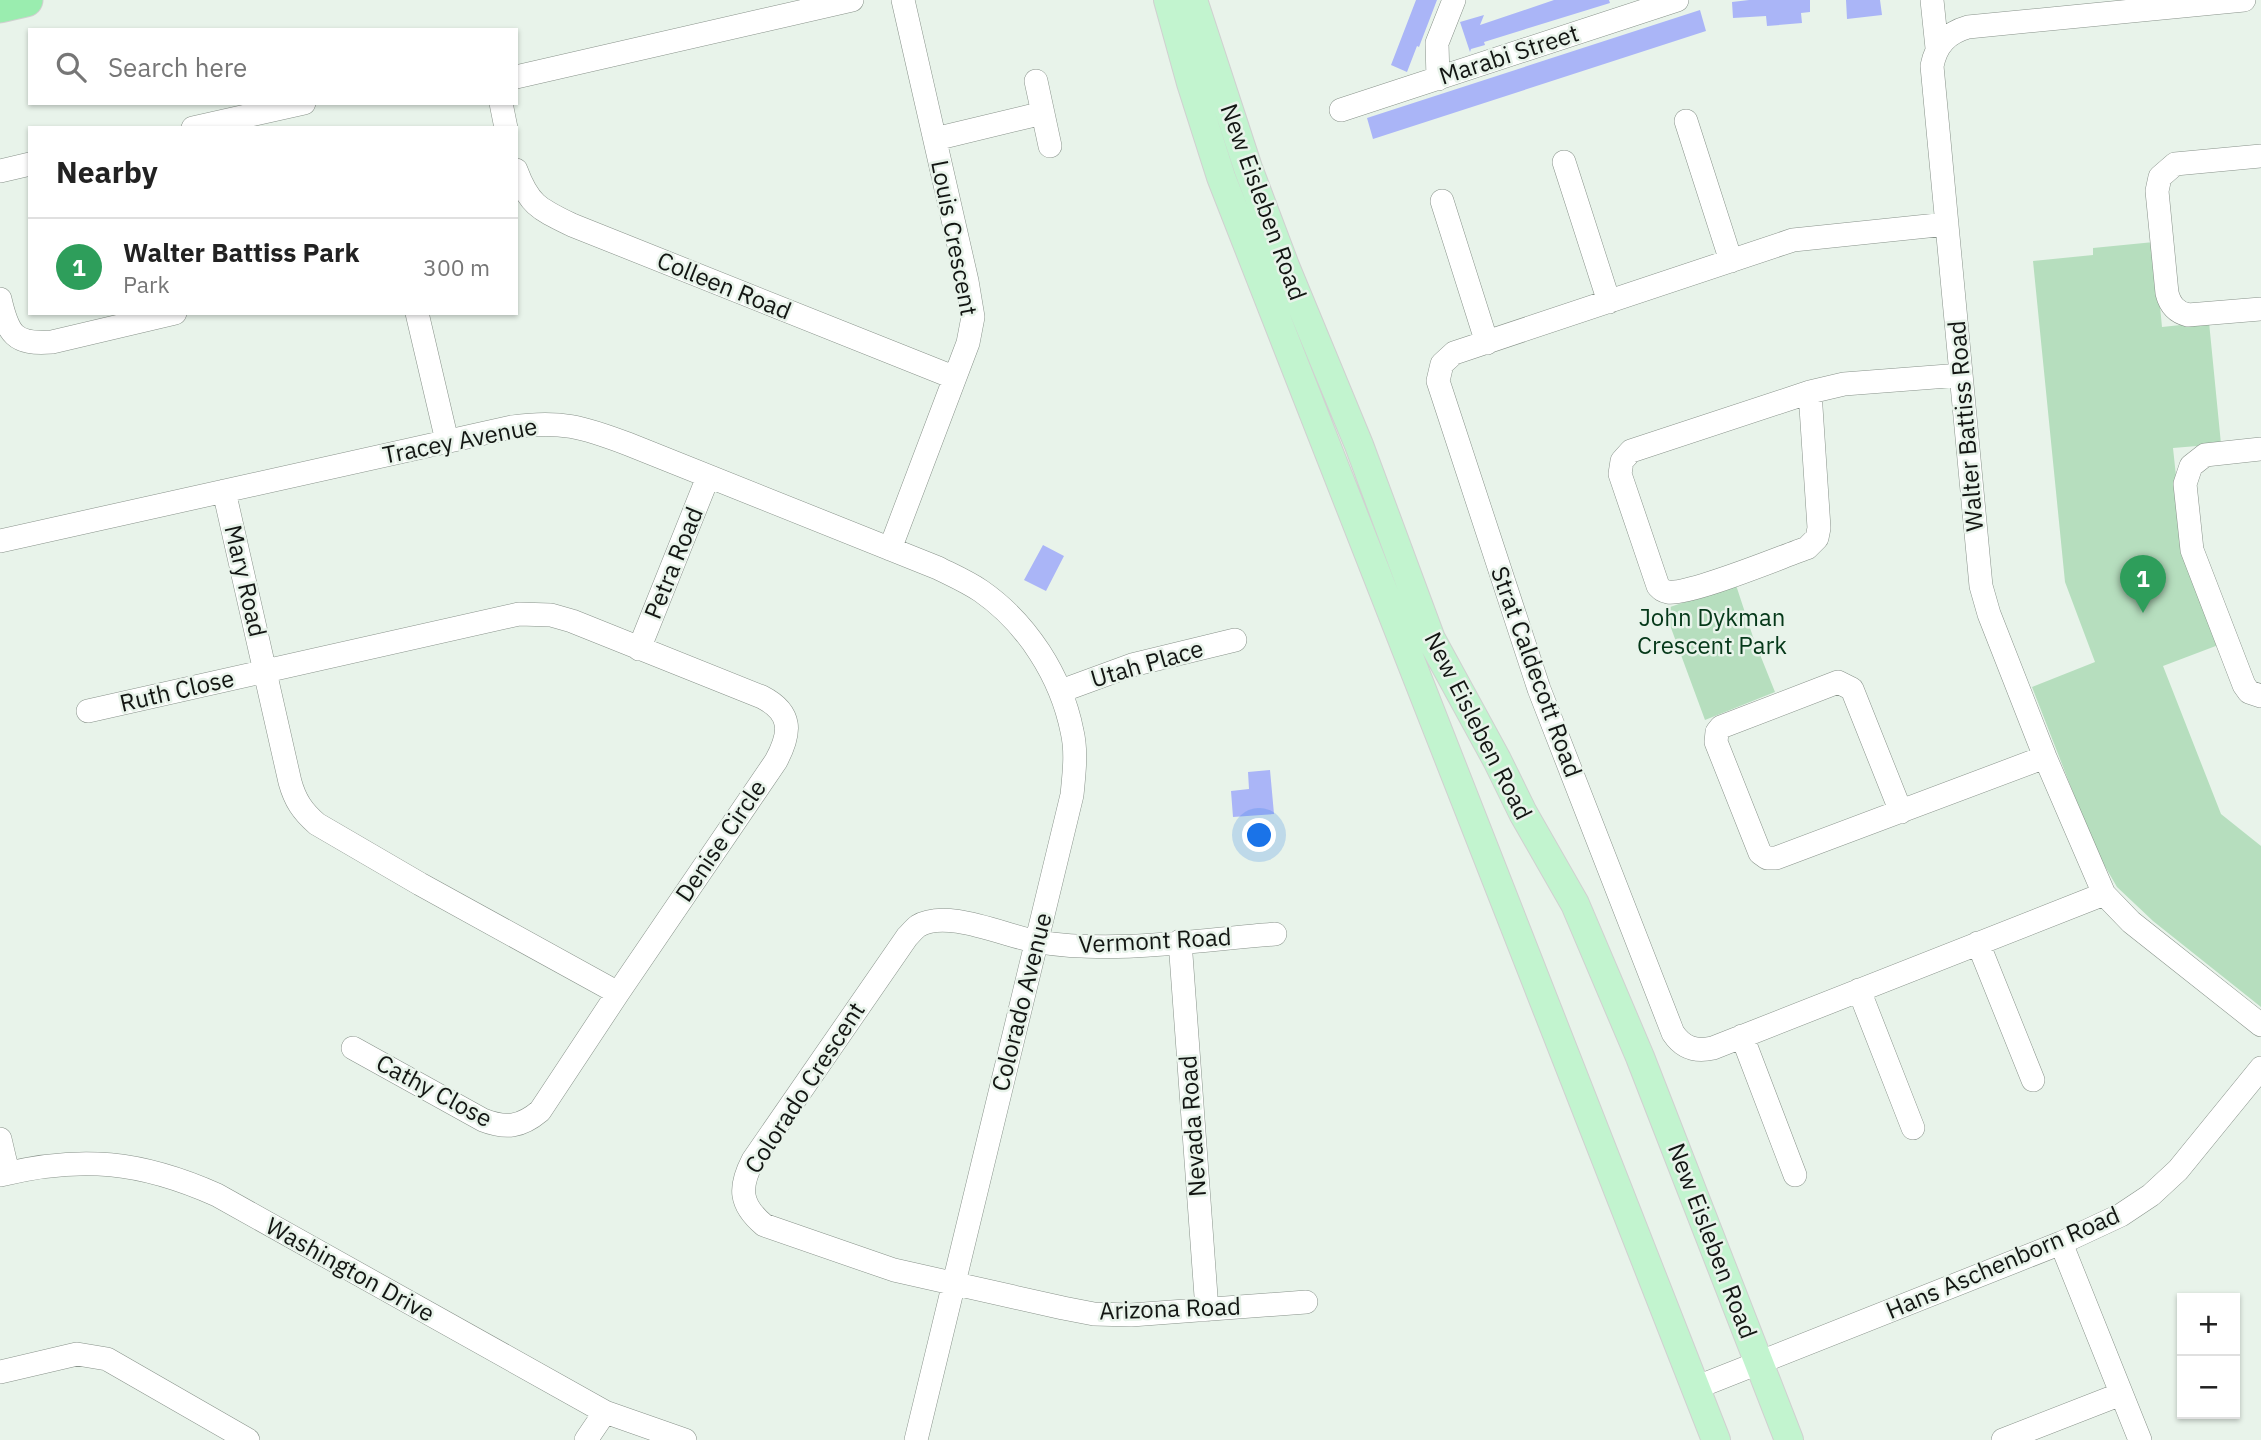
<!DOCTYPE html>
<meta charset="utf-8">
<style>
body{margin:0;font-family:"IBM Plex Sans",sans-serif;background:#f6f6f6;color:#222}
.controls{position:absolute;right:21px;bottom:21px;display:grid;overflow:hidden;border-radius:0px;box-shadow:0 2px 5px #0004}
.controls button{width:63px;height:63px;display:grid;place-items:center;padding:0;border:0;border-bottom:2px solid #e0e0e0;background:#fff;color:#222;font:35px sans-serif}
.you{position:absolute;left:1260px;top:836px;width:24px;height:24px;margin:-18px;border:5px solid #fff;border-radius:50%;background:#1a73e8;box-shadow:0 0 0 10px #1a73e833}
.badge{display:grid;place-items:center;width:46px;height:46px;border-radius:50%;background:#7c3aed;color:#fff;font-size:23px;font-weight:700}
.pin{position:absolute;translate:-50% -58px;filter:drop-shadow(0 2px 4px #0008)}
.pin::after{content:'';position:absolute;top:37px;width:24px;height:21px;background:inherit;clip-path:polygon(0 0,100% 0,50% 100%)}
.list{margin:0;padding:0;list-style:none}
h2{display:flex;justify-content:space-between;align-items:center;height:91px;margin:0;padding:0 28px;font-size:30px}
h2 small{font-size:23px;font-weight:400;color:#767676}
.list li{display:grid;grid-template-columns:46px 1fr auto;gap:21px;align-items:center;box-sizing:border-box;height:98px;padding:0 28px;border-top:2px solid #e0e0e0}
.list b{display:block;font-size:26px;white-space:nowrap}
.list p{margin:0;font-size:23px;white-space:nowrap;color:#767676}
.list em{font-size:23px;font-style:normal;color:#767676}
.icon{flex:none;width:38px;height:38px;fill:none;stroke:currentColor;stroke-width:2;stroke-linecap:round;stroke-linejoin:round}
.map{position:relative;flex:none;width:2261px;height:1440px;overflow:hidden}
.search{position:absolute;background:#fff;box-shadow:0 2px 5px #0004;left:28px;top:28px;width:490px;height:77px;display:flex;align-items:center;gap:18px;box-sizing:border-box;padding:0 24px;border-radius:0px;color:#767676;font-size:26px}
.panel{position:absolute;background:#fff;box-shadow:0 2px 5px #0004;left:28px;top:126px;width:490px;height:189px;border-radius:0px}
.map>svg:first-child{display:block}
.green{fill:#b6debe}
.building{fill:#aab5f7}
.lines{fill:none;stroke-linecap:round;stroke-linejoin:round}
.minor-casing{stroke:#88928a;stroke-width:24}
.major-casing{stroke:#d0d0d0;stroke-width:30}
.highway-casing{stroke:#d0d0d0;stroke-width:35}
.minor{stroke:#fff;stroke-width:23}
.major{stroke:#c2f4cf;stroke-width:28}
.highway{stroke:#9aedaf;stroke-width:33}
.labels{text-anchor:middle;stroke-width:5;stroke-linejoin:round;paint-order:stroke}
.street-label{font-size:24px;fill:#131613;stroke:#e8f3ea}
.park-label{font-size:24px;fill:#053819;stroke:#e8f3ea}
</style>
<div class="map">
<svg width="2261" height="1440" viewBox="0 0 2261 1440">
<rect width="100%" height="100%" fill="#e8f3ea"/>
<!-- green -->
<path class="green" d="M2154,242L2162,327L2209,322L2221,444L2173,448L2184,550L2221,644L2163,666L2221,814L2261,846V1007L2153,921L2117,887L2095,849L2032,687L2095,662L2065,582L2033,261L2093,255V248Z
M1736,585L1753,637L1775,692L1705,720L1664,609Z"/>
<!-- building -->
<path class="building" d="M1416,0H1437L1419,47L1417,46L1407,72L1391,65Z
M1554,0H1609L1610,3L1484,42L1485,45L1471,49L1470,52L1460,22L1484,15L1480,25Z
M1749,0H1810V12L1801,13L1802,23L1767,26L1766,16L1733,18L1732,2Z
M1846,0H1880L1882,15L1847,19Z
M1700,10L1706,31L1373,139L1367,118Z
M1043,545L1064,556L1046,591L1024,580Z
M1270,770L1274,814L1233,817L1231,791L1249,789L1248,772Z"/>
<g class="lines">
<!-- minor casing -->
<g class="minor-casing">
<path id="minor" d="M1932,0L1937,48
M2244,0L1968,27C1947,33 1936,45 1932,66L1981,586L1989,614L2045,757L2104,894L2131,922L2261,1025
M516,77L852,0
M1438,79L1437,43L1454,0
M1036,81L1050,146
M501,103L506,128
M1341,110L1677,0
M1686,121L1731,261
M193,128L304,103
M935,139L1043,113
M2261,156L2175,164L2160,177L2157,191L2167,293C2170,305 2176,312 2188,315L2261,309
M1564,162L1609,302
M516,170C529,205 539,209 572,225L953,377
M0,171L30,164
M1442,201L1487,343
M1947,224L1793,240L1454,353L1442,364L1438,381L1539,689L1673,1033C1683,1048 1696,1052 1713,1048L2104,894
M0,299C8,334 14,345 52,342L175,313
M417,313L447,441
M1810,392L1819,528L1817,538L1807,548C1781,557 1690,595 1668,592C1663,591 1662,590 1658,586L1620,474L1622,461L1631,451L1810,392L1844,384L1961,375
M2261,449L2205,455L2191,466L2185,484L2192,550L2244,685L2249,692L2261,696
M224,491L290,782C295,800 302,811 317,824L420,884L618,993
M0,541L512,427C560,420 583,427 628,444L938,568C952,575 968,582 981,591C1027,623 1061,676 1072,731C1077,752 1074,774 1072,795L916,1440
M890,549L968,343L973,317L967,281L903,0
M639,649L708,477
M1061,691L1132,665L1235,640
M88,711L519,614L551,615L572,621L762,697C793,713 791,733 776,761L618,993L540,1111C521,1127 506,1129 483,1120L353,1048
M1901,812L1852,689L1838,682L1721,727L1717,732L1716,742L1760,853L1767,858H1776L2045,757
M1275,934C1198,940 1114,954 1039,942C1007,937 947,908 918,926C914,929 910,934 907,937L753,1160C739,1187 739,1204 764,1225L894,1270L1063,1308L1094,1314L1131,1315L1306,1302
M1180,941L1207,1310
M1978,943L2033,1080
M1859,990L1913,1128
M1742,1036L1795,1175
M0,1139L8,1173
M0,1175C81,1155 141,1161 217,1195L605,1412L685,1440
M2061,1243L2140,1440
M0,1372L77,1354L107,1359L248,1440
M1695,1388L2061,1243L2121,1215L2151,1195L2178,1170L2261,1068
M586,1440L605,1412
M2003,1440L2121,1394"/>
</g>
<!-- major casing -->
<g class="major-casing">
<path id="major" d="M1168,0L1191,83L1221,177L1716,1440
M1193,0L1248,168L1285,266L1359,445L1431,639L1497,760L1523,813L1575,904L1640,1057L1789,1440"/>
</g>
<!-- highway casing -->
<g class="highway-casing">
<path id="highway" d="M0,6L26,0"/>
</g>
<!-- minor -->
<use href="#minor" class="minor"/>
<!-- major -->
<use href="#major" class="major"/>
<!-- highway -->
<use href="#highway" class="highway"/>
</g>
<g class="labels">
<!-- street labels -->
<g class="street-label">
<text transform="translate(1509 55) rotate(-18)" y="8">Marabi Street</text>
<text transform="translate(1263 202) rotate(70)" y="8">New Eisleben Road</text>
<text transform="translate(954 238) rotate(79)" y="8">Louis Crescent</text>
<text transform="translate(724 286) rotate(22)" y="8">Colleen Road</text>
<text transform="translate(1966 426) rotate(-95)" y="8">Walter Battiss Road</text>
<text transform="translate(460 441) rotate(-11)" y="8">Tracey Avenue</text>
<text transform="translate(674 563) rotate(-68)" y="8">Petra Road</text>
<text transform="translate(245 581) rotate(77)" y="8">Mary Road</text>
<text transform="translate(1147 664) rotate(-16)" y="8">Utah Place</text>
<text transform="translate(1536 672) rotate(70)" y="8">Strat Caldecott Road</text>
<text transform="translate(177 691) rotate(-13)" y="8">Ruth Close</text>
<text transform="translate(1478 726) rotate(63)" y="8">New Eisleben Road</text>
<text transform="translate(721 841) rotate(-56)" y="8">Denise Circle</text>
<text transform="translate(1155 941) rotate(-3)" y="8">Vermont Road</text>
<text transform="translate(1022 1002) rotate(-76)" y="8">Colorado Avenue</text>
<text transform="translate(805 1088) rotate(-57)" y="8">Colorado Crescent</text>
<text transform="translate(434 1091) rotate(28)" y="8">Cathy Close</text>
<text transform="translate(1193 1126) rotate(-94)" y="8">Nevada Road</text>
<text transform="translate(1712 1241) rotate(69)" y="8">New Eisleben Road</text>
<text transform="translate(2003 1263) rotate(-23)" y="8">Hans Aschenborn Road</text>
<text transform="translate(350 1270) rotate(29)" y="8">Washington Drive</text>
<text transform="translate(1170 1309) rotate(-2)" y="8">Arizona Road</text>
</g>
<!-- park labels -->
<g class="park-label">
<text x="1712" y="626">John Dykman<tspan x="1712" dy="28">Crescent Park</tspan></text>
</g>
</g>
</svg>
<div class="controls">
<button>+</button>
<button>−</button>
</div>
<div class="you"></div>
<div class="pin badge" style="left:2143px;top:613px;background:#2e9e5b">1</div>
<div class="search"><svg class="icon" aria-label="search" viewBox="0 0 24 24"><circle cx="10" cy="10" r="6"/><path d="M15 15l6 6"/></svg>Search here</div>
<section class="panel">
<h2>Nearby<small></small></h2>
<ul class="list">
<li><span class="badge" style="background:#2e9e5b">1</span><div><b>Walter Battiss Park</b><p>Park</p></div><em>300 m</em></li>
</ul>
</section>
</div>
